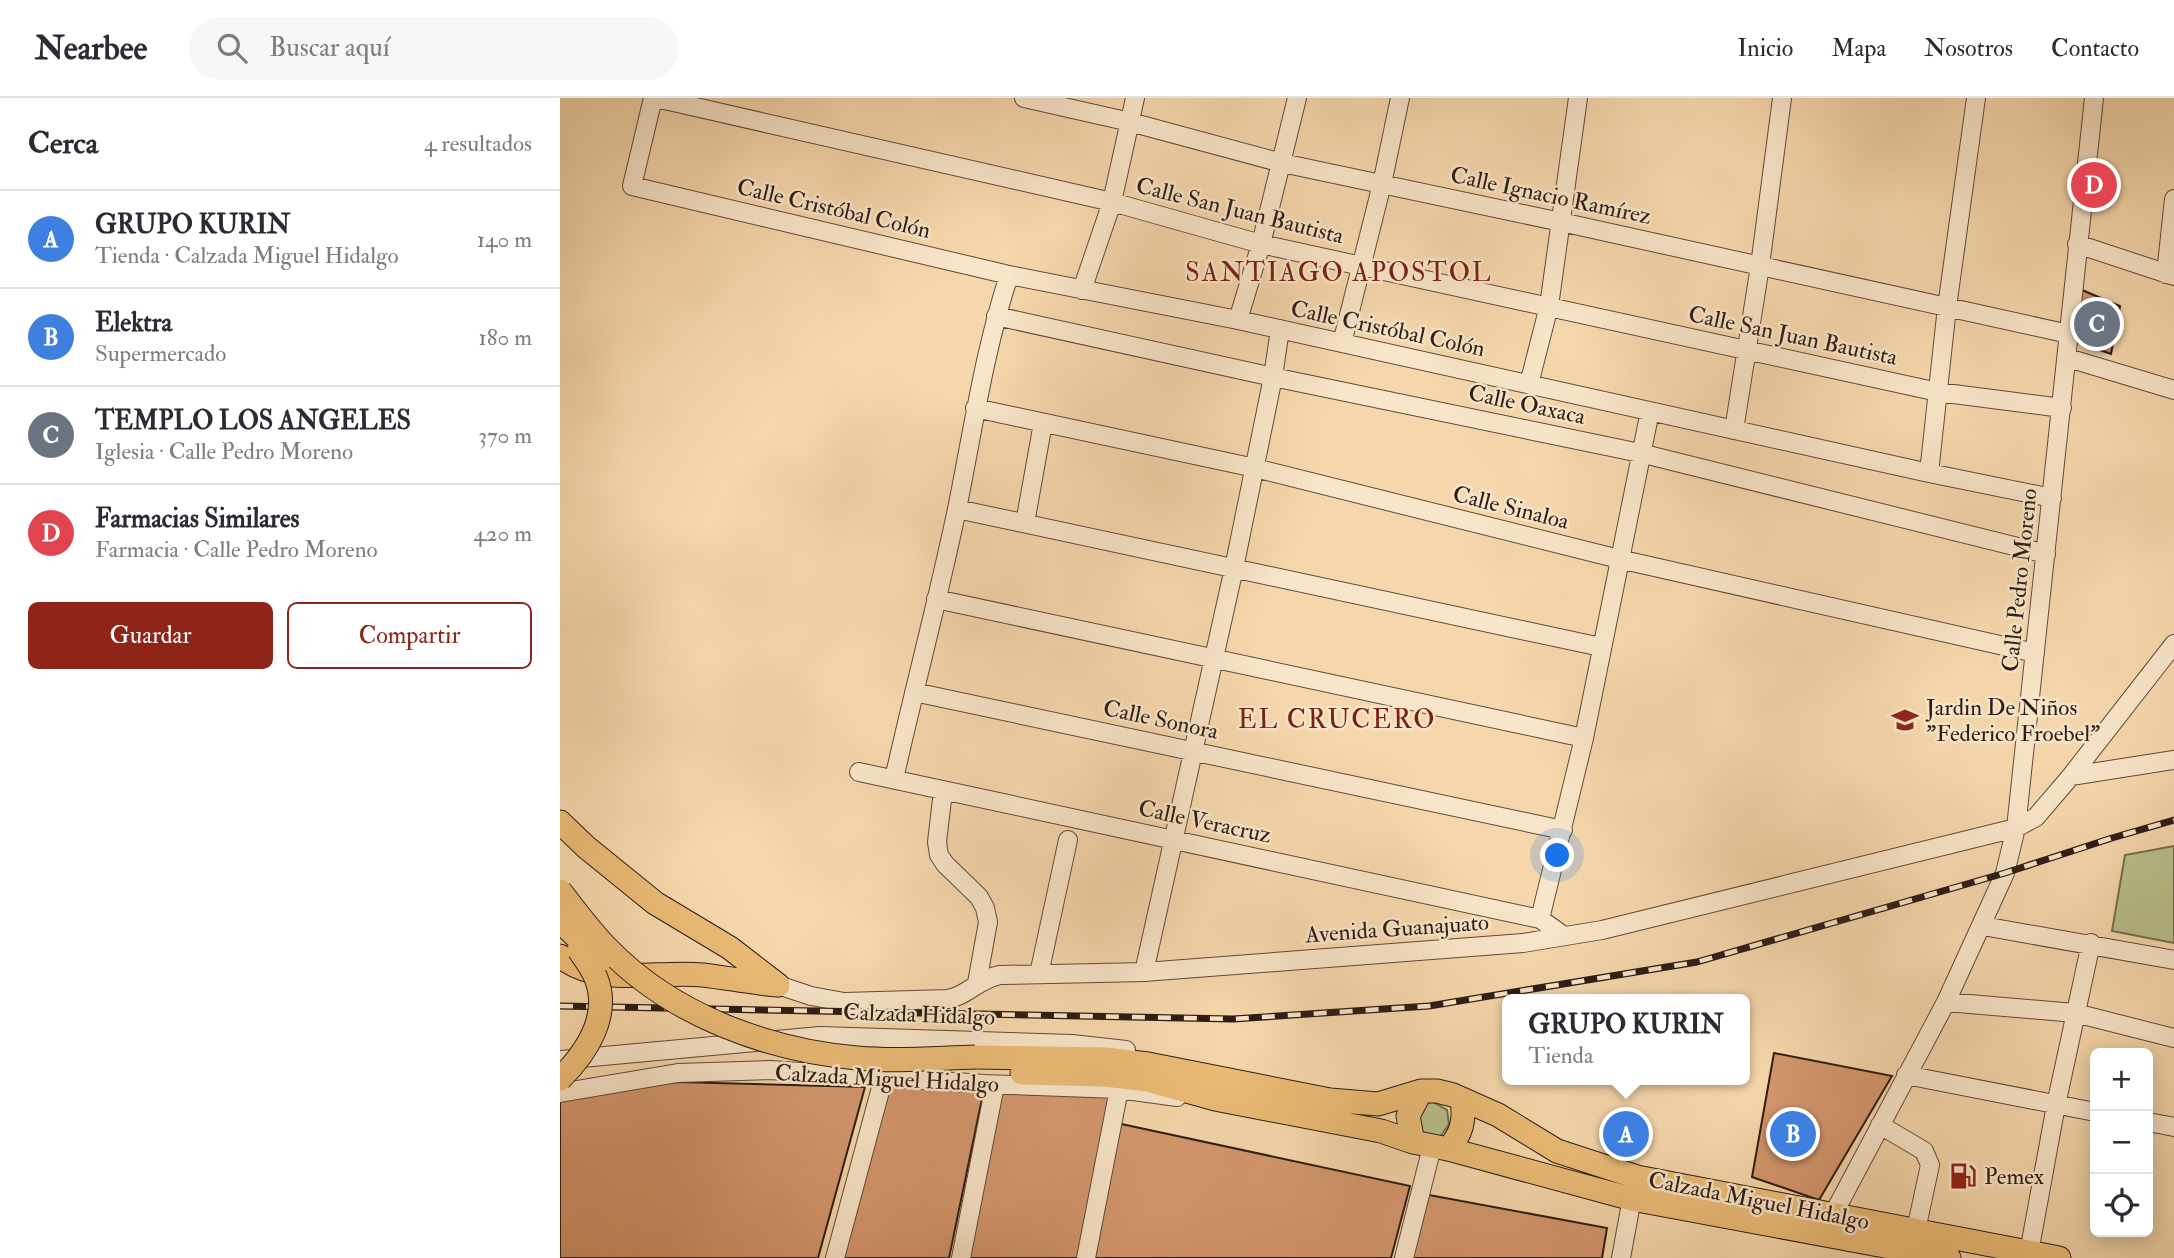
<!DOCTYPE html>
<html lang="es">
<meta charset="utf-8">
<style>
body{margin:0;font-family:"IM FELL Double Pica",serif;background:#f7f7f7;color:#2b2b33}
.controls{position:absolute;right:21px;bottom:21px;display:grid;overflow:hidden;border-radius:10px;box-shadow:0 4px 18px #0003}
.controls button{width:63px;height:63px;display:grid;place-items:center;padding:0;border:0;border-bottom:2px solid #e1e1e2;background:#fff;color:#2b2b33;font:35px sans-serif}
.you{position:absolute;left:998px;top:758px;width:24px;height:24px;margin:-18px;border:5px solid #fff;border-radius:50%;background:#1a73e8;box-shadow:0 0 0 10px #1a73e833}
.badge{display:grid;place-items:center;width:46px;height:46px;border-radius:50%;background:#8f2418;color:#fff;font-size:23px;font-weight:700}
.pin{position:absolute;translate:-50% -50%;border:4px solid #fff;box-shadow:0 2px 7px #0006}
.popup{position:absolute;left:942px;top:896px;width:248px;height:91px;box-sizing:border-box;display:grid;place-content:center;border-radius:10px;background:#fff;filter:drop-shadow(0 2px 5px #0005);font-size:23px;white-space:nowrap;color:#7c7c81}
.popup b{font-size:26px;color:#2b2b33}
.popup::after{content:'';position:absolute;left:50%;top:100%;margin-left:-14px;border:14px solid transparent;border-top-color:#fff}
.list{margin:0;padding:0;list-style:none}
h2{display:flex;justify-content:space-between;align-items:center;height:91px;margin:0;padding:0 28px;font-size:30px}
h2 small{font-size:23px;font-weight:400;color:#7c7c81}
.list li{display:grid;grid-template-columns:46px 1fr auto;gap:21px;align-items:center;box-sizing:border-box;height:98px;padding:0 28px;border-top:2px solid #e1e1e2}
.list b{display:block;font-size:26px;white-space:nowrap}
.list p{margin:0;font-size:23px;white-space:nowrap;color:#7c7c81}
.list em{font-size:23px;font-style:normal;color:#7c7c81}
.actions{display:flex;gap:14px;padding:21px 28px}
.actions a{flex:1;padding:16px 0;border:2px solid #8f2418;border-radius:10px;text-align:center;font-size:24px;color:#8f2418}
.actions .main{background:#8f2418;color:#fff}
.icon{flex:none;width:38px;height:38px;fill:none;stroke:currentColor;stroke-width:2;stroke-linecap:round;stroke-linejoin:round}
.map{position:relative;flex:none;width:1614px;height:1160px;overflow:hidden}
header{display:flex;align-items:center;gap:42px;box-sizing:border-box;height:98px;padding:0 35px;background:#fff;border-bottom:2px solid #e1e1e2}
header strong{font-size:33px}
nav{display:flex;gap:38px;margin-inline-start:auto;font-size:24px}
.search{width:490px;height:63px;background:#f7f7f7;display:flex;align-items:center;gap:18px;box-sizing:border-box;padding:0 24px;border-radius:38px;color:#7c7c81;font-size:26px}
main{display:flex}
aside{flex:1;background:#fff}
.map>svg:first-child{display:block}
.green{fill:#b9bf8c;stroke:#726e50;stroke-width:2}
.building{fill:#d5976d;stroke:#2c1c15;stroke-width:2}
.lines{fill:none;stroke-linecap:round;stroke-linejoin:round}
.minor-casing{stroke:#5e4b3b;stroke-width:20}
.major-casing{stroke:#2c1c15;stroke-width:25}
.minor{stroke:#f9e5c9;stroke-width:18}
.major{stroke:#ebbc76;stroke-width:23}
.rail-casing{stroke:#2c1c15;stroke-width:7}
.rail{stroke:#f9e5c9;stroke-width:4.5;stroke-dasharray:13;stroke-linecap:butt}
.major-bridge-casing{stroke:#2c1c15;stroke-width:25;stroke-linecap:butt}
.major-bridge{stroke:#ebbc76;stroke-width:23}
.labels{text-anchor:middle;stroke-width:5;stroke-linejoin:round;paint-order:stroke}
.street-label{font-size:23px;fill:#2c1c15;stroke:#f9e5c9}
.poi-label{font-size:23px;fill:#2c1c15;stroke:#f9e5c9;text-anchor:start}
.quarter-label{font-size:26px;letter-spacing:2px;fill:#7a1f14;stroke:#f9e5c9}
</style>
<header>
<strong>Nearbee</strong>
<div class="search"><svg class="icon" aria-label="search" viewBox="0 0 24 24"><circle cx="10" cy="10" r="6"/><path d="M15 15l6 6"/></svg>Buscar aquí</div>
<nav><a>Inicio</a><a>Mapa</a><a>Nosotros</a><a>Contacto</a></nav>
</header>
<main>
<aside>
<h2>Cerca<small>4 resultados</small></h2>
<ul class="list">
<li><span class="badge" style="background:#3f7fe0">A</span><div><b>GRUPO KURIN</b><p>Tienda · Calzada Miguel Hidalgo</p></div><em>140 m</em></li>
<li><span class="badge" style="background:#3f7fe0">B</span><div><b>Elektra</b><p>Supermercado</p></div><em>180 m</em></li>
<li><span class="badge" style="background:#6b7280">C</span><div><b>TEMPLO LOS ANGELES</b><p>Iglesia · Calle Pedro Moreno</p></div><em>370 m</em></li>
<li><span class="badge" style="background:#e0444e">D</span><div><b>Farmacias Similares</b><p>Farmacia · Calle Pedro Moreno</p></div><em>420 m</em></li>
</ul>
<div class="actions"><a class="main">Guardar</a><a>Compartir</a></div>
</aside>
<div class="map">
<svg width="1614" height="1160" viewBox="0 0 1614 1160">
<rect width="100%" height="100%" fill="#f6d7ac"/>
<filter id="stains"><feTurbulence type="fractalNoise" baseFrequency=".00286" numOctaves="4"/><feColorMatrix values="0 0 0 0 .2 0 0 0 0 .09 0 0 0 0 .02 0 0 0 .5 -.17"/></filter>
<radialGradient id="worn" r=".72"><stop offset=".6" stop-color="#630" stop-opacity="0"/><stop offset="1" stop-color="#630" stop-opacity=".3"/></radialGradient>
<!-- green -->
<path class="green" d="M1614,748V845L1552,833L1565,757Z
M873,1004L887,1012L889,1026L880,1039L865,1040L853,1020L866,1005Z"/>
<!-- building -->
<path class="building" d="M1522,192L1560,208L1551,256L1514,243Z
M1214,955L1332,978L1259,1102L1192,1079Z
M325,980L425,986L389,1160H274Z
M115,984L305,989L258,1160H0V997Z
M435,987L559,991L526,1160H401Z
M552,1024L850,1088L831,1160H531Z
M869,1097L1047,1130L1042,1160H851Z"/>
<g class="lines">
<!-- minor casing -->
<g class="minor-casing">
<path id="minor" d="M93,0L72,88L449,177L678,222L1369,375L1492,400
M96,0L552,104L701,146L1378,294L1502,310
M464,0L570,24L722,65L1001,124L1509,236
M1517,146L1614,178
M1606,176L1614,101
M522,192L552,104L575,0
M436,218L713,279L1080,355L1486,456
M678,222L701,146L737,0
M782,245L822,86L840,0
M1508,260L1614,292
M969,286L989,208L1018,0
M415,310L695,370L1059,461L1475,555
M1174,332L1200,168L1222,0
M1369,375L1387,209L1416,0
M397,411L1041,549
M465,425L483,325
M376,501L1024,640
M354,594L1003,732
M299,674L980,821L1004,838
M1511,678L1614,662
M334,681C354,591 378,502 397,411C413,332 424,254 449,177
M383,693L377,744L379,757L385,766L419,799L425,810L428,824L417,885
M980,821L1024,640L1090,313
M1423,828L1614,862
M584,874L674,470L713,279L720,231
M479,876L508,742
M218,887L251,898L284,904L388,901C407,898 420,880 440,877L584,874L963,845L1042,832L1456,730L1476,719L1511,678L1614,546
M1386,904L1515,915L1614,940
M0,962L260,938L512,946L566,952
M1346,977L1535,1014
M0,995L118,975L210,972L425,986L559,991L617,999
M1588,1024L1614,1029
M1320,1027L1364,1053L1370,1067L1356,1132
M1267,1128L1386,904L1445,775L1456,730L1534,0
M275,1160L326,971
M401,1160L435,987
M526,1160L559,991
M844,1160L872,1049
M1061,1160L1074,1089
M1468,1160L1496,1007L1531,845"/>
</g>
<!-- major casing -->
<g class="major-casing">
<path id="major" d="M0,724L26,749L95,805L170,850L218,887
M0,858C39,890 97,872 143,877C168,880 193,885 218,887
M415,959L546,961L588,966L770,1002L818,1006L861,993H877L893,997L938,1017L997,1053L1077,1079L1499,1160
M462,975L546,977L587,982L655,1001L821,1033L853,1044L888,1051L1072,1101L1389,1160
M853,1044L848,1018L861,993
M888,1051C902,1036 905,1022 902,1002"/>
</g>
<!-- minor -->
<use href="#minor" class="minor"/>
<!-- major -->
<use href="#major" class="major"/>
<!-- rail casing -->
<g class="rail-casing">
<path id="rail" d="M0,908L673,921L869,908L1137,864L1445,775L1552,740L1614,722"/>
</g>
<!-- rail -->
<use href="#rail" class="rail"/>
<!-- major-bridge casing -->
<g class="major-bridge-casing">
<path id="major-bridge" d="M0,793C15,812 30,833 48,851C112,917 207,952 297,960C336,964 377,960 415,959
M0,823L40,862
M0,981C26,955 51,918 36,880C32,870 25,861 19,852"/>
</g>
<!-- major-bridge -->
<use href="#major-bridge" class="major-bridge"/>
</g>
<!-- icons -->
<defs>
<g id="school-bare" transform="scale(2.1)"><path d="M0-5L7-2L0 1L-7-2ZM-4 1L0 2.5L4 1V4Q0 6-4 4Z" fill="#8f2418" stroke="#f9e5c9" stroke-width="2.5" paint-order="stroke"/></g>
<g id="fuel-bare" transform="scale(2.1)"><path d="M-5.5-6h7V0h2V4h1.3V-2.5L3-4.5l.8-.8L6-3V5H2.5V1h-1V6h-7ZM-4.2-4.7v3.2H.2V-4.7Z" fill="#8f2418" stroke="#f9e5c9" stroke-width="2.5" paint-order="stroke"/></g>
</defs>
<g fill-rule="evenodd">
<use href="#school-bare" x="1345" y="622"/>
<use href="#fuel-bare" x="1403" y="1078"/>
</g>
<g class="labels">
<!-- street labels -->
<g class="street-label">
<text transform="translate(991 97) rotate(12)" y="8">Calle Ignacio Ramírez</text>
<text transform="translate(274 110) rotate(13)" y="8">Calle Cristóbal Colón</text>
<text transform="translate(680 112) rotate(14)" y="8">Calle San Juan Bautista</text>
<text transform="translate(828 230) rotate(12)" y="8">Calle Cristóbal Colón</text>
<text transform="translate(1233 237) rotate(12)" y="8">Calle San Juan Bautista</text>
<text transform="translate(967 306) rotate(12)" y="8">Calle Oaxaca</text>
<text transform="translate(951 409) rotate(14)" y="8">Calle Sinaloa</text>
<text transform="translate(1459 482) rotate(-84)" y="8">Calle Pedro Moreno</text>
<text transform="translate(601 621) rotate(12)" y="8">Calle Sonora</text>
<text transform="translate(645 723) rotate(12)" y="8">Calle Veracruz</text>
<text transform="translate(837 830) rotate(-4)" y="8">Avenida Guanajuato</text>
<text transform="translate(359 916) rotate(2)" y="8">Calzada Hidalgo</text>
<text transform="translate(327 980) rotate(3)" y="8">Calzada Miguel Hidalgo</text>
<text transform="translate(1199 1102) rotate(11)" y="8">Calzada Miguel Hidalgo</text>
</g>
<!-- poi labels -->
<g class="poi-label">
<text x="1366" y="617">Jardin De Niños<tspan x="1366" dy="26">"Federico Froebel"</tspan></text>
<text x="1424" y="1086">Pemex</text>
</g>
<!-- quarter labels -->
<g class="quarter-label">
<text x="779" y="183">SANTIAGO APOSTOL</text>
<text x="777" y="630">EL CRUCERO</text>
</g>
</g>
<rect width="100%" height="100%" filter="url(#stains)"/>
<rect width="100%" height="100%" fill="url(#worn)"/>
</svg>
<div class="controls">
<button>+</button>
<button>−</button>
<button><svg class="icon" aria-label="locate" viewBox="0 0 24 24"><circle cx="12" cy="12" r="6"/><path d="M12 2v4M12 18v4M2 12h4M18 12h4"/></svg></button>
</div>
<div class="you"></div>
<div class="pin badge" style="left:1066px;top:1036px;background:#3f7fe0">A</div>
<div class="popup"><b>GRUPO KURIN</b>Tienda</div>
<div class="pin badge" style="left:1233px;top:1036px;background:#3f7fe0">B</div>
<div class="pin badge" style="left:1537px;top:226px;background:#6b7280">C</div>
<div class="pin badge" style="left:1534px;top:87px;background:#e0444e">D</div>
</div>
</main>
